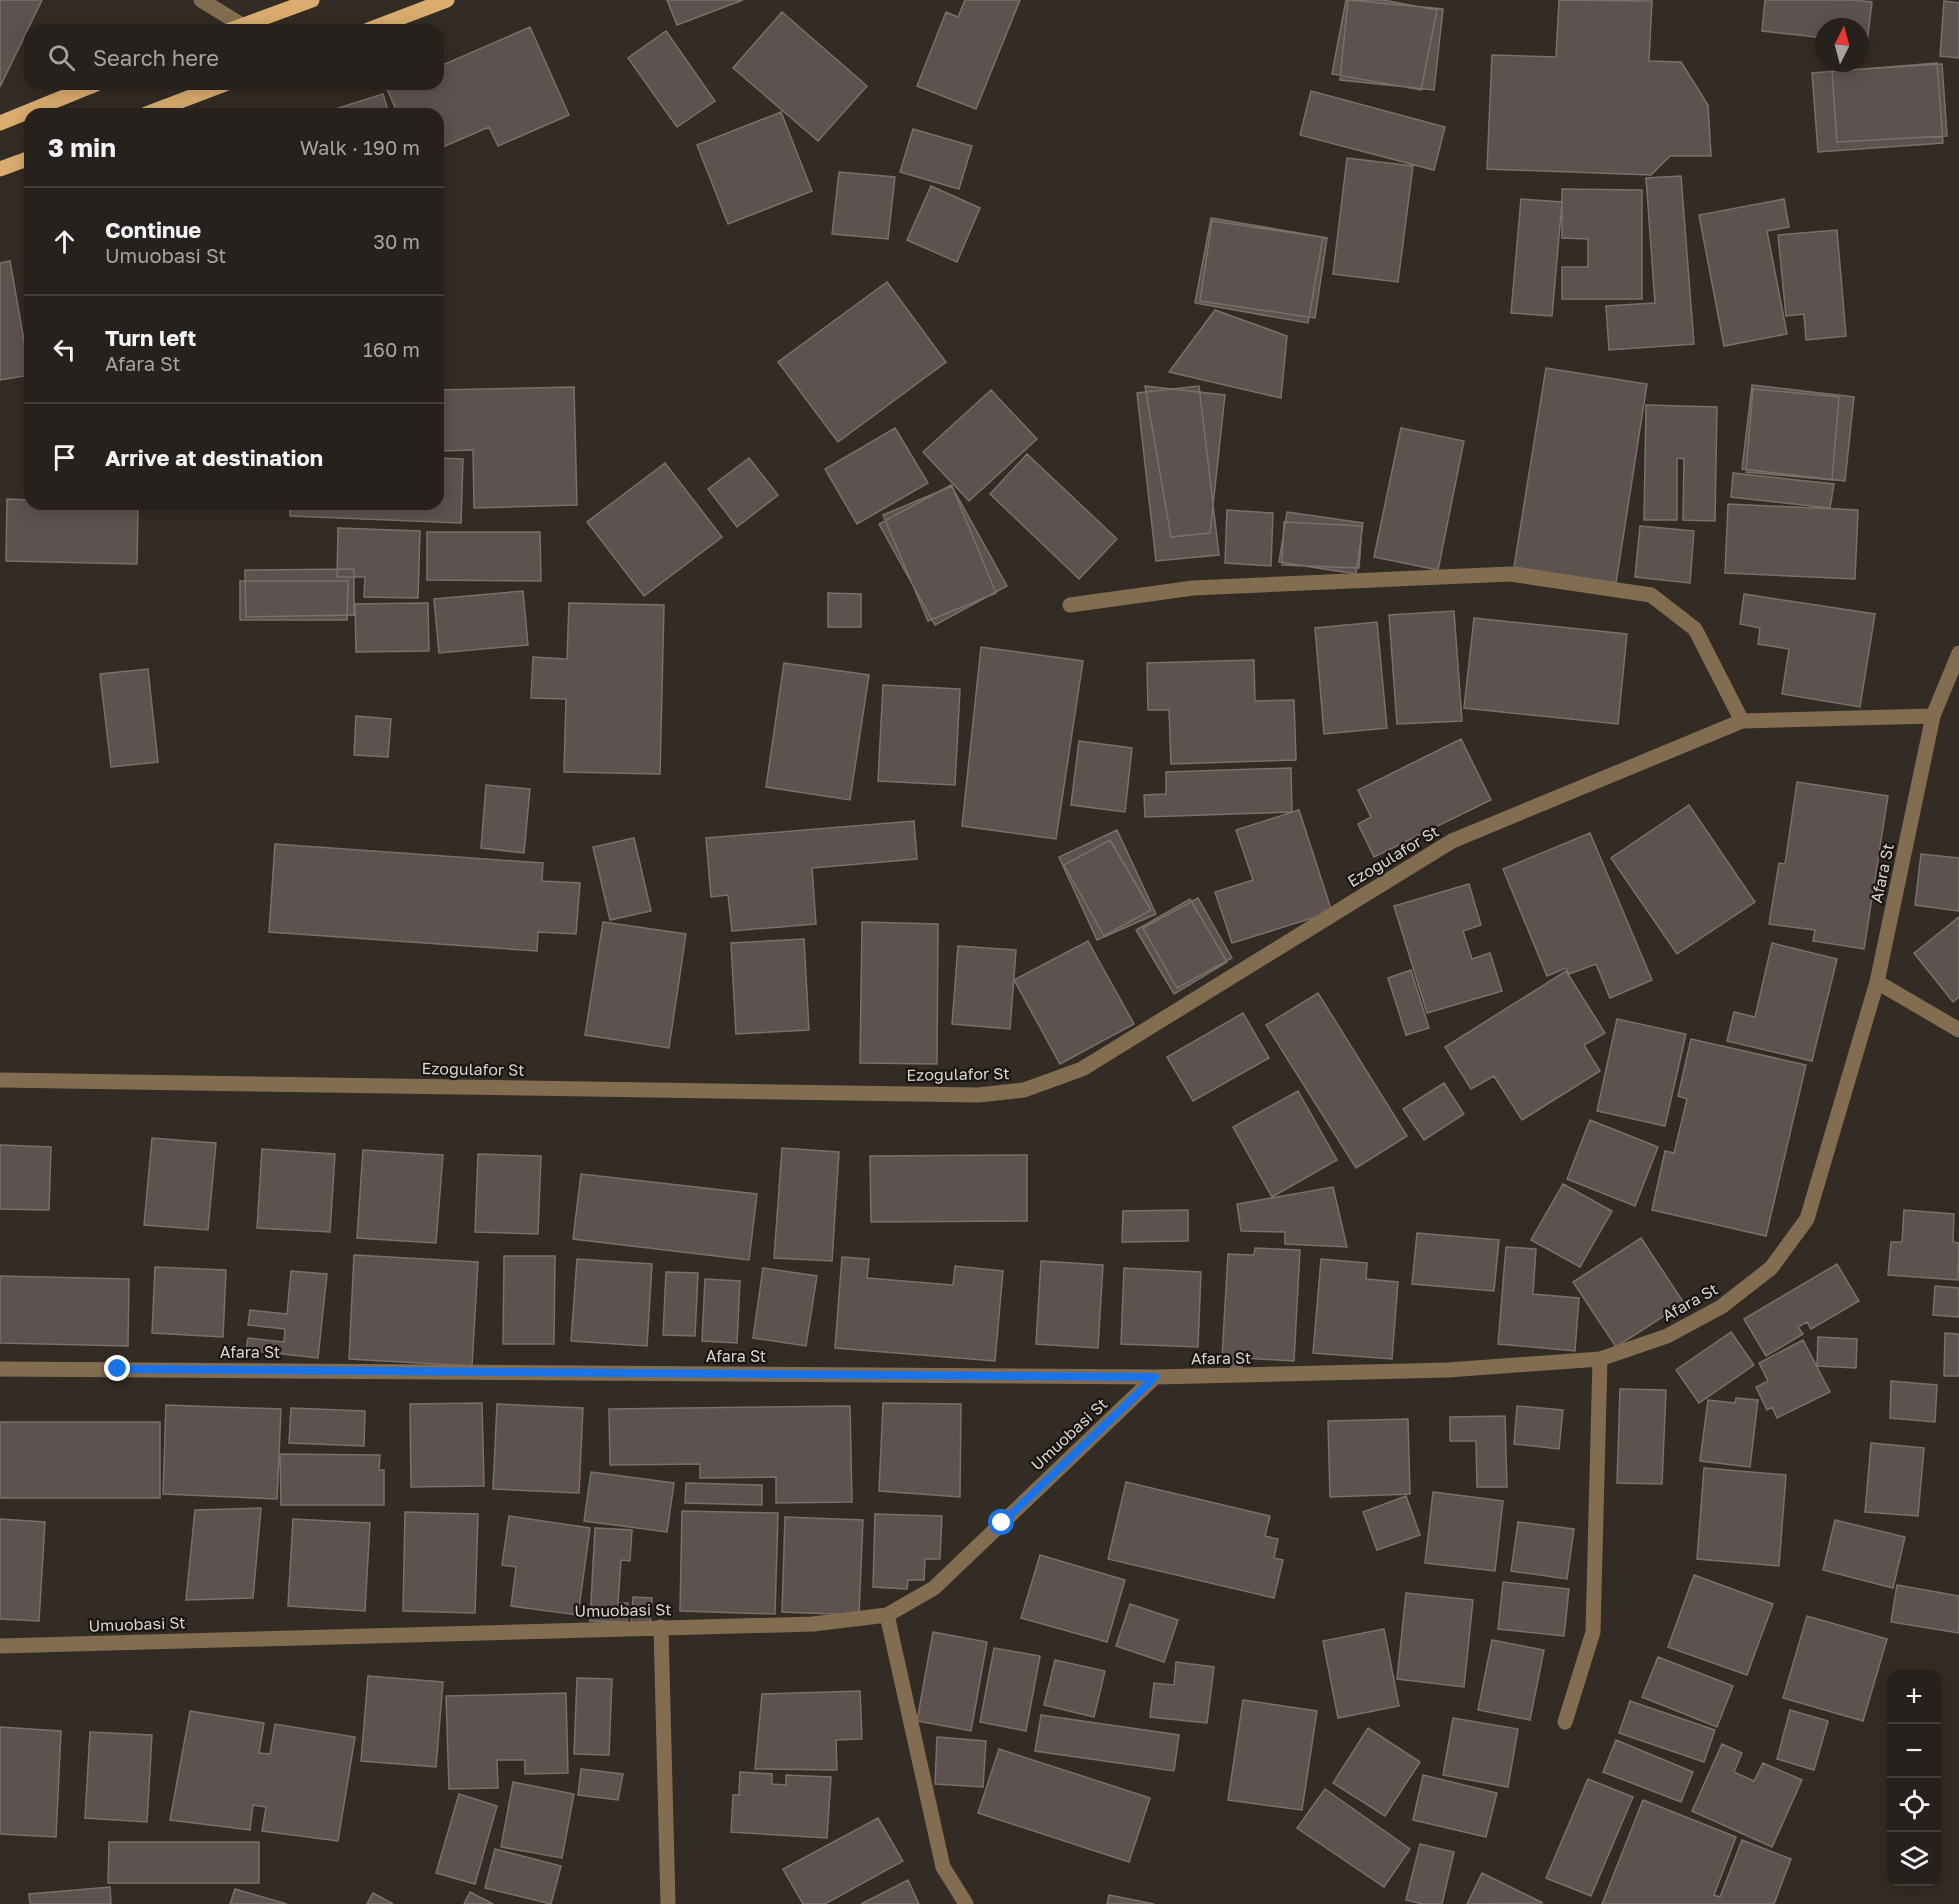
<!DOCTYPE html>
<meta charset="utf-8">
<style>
body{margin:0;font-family:"Golos Text",sans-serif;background:#2e2925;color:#f1f3f6}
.controls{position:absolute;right:18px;bottom:18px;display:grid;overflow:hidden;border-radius:12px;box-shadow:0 3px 15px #0003}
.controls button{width:54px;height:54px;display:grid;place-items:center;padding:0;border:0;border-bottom:2px solid #423e3b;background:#26211c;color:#f1f3f6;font:30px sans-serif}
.compass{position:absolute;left:1815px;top:18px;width:54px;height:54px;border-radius:50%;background:#26211c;box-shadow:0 3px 15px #0003;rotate:6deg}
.stop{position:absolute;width:18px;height:18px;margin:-14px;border:4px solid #1a73e8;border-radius:50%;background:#fff}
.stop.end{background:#1a73e8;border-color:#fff;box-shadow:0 2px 6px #0008}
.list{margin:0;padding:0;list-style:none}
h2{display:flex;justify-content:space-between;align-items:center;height:78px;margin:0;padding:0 24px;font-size:26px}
h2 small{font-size:20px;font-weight:400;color:#a4a3a3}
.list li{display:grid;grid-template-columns:39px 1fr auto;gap:18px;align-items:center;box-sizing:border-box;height:108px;padding:0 24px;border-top:2px solid #423e3b}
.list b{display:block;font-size:22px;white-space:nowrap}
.list p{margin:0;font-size:20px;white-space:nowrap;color:#a4a3a3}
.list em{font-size:20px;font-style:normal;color:#a4a3a3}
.icon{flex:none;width:33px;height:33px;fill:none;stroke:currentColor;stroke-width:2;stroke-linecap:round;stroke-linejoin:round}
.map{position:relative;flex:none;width:1959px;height:1904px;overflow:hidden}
.search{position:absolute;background:#26211c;box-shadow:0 3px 15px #0003;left:24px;top:24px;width:420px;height:66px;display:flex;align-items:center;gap:15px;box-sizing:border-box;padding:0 21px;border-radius:18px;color:#a4a3a3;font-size:22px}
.panel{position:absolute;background:#26211c;box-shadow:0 3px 15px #0003;left:24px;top:108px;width:420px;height:402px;border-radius:18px}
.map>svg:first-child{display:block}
.building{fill:#5d524f;stroke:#7b6f6c;stroke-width:1.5}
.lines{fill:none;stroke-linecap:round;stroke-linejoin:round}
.minor{stroke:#836d50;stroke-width:15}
.major{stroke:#daac6e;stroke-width:15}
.route{stroke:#1a73e8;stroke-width:8}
.labels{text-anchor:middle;stroke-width:4.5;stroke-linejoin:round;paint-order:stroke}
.street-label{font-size:16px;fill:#d8d4d0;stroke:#181512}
</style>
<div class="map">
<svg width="1959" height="1904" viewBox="0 0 1959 1904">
<rect width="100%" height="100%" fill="#332c25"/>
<!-- building -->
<path class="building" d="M0,0H42L0,87Z
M667,0H743L677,25Z
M965,0H1020L976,109L917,86L946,12L958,17Z
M1346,0H1383L1437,10L1421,90L1332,74Z
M1348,0L1443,9L1434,90L1340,80Z
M1559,0L1652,1L1649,61L1681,62L1708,105L1711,156H1670L1651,175L1487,169L1492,55L1556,57Z
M1765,0H1853L1872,2L1867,43L1860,42V27H1824V38L1762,31Z
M1944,1L1959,3V58L1940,56Z
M782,12L867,86L818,141L733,68Z
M530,27L569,115L498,146L489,127L438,149V114H398L387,89L399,84H438V67Z
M666,31L715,101L677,127L628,58Z
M1937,63L1943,143L1818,152L1812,73Z
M1942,64L1947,136L1837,142L1832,71Z
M1311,91L1445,127L1434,170L1300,135Z
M383,94L389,114H327L326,112Z
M781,112L812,191L728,224L697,145Z
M913,129L972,146L959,189L900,172Z
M1347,158L1413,166L1398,282L1333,274Z
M839,172L895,177L888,239L832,234Z
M1681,176L1694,344L1609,350L1606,306L1655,303L1646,178Z
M931,186L980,208L957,262L907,240Z
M1562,189L1642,190V299H1562V267H1588V239L1562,238Z
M1521,199L1562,202L1552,316L1511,313Z
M1784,199L1789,227L1767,231L1787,334L1724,346L1699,215Z
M1211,218L1323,237L1308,323L1195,303Z
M1212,221L1327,238L1315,318L1200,301Z
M1837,230L1846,336L1806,340L1804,314L1786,316L1778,235Z
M30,246V277L25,248Z
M10,261L30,375L0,380V263Z
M887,282L946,362L838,442L778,362Z
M1215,310L1287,336L1281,398L1169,372Z
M1546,368L1647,384L1616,583L1514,567Z
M29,379H30V416L26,415Z
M1752,385L1854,397L1845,481L1742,469Z
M1145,386L1225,395L1210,533L1171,537Z
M1199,386L1219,555L1156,561L1137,393Z
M574,387L577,505L474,508L473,450L438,451V390Z
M1753,389L1839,397L1832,480L1746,472Z
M991,390L1037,439L969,501L923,452Z
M1646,405L1717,407L1715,521L1683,520L1684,459L1677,458V520H1644Z
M895,428L928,483L857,524L825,469Z
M1401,428L1464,441L1438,570L1374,557Z
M1027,454L1117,539L1079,579L990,494Z
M438,458L463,459L461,523L290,516V504H438Z
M749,458L778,495L737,527L708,489Z
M665,463L722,537L644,596L587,522Z
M1733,473L1834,484L1830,508L1731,497Z
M951,485L1007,586L935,625L879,524Z
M952,486L996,593L928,621L883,515Z
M7,499L30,500V504H138L137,564L6,561Z
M1728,504L1858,510L1855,579L1725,573Z
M1227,510L1273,513L1271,566L1225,563Z
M1287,512L1363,523L1356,574L1279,562Z
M1284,522L1362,526L1359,568L1282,565Z
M1640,526L1694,531L1690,583L1635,577Z
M338,528L420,531L418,598L364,597L365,577H337Z
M427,532H540L541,581L427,580Z
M354,569V615L246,617L245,570Z
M240,581H348L347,620H240Z
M523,591L528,645L439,653L434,599Z
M828,593L861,594V627H828Z
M1744,594L1875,614L1860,707L1782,694L1789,649L1758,644L1760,628L1740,624Z
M428,603L429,651L356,652L355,604Z
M569,603L664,605L660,774L564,772L566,699L531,698L533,657L567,659Z
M1454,611L1462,721L1397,724L1389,615Z
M1474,618L1627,634L1618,724L1464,708Z
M1377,622L1387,728L1324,734L1315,628Z
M981,647L1083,661L1056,839L962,826Z
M1254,660L1255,701L1294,700L1296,760L1171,764L1169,710H1148L1147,663Z
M784,663L869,675L850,800L766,787Z
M148,669L158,762L111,767L100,674Z
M883,685L960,689L955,785L878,781Z
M356,716L391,719L388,757L354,755Z
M1461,739L1491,800L1374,857L1358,824L1371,817L1358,790Z
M1079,741L1132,748L1125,812L1071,805Z
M1291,768L1292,812L1145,817L1144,795L1166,794V772Z
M1797,782L1888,796L1864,949L1813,941L1815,930L1769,924L1779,863L1785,864Z
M486,785L530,789L524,853L481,848Z
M1689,805L1755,902L1677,954L1611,858Z
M1299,810L1332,912L1232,943L1215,892L1253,880L1236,830Z
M914,821L917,859L812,868L816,924L732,931L728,895L711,897L706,838Z
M1117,830L1156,914L1097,940L1059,857Z
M1590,833L1652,980L1610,998L1596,964L1569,974L1566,968L1547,976L1503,869Z
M634,838L651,911L610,920L593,847Z
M1110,840L1151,910L1104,936L1064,865Z
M275,844L543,863L542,881L580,883L576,934L538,932L537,951L269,932Z
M1921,854L1959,858V911L1915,905Z
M1469,884L1481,925L1463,931L1472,959L1490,953L1502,991L1427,1013L1394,906Z
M1198,898L1232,958L1177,988L1143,928Z
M1190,899L1227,962L1174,994L1136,930Z
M1959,917V997L1953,1002L1914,953Z
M603,922L686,934L669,1048L585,1035Z
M862,922L938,924L937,1064L860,1063Z
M804,939L809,1030L736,1034L731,943Z
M1088,941L1134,1024L1060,1064L1014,980Z
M1772,943L1837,959L1812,1061L1727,1041L1734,1012L1755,1017Z
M958,946L1016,950L1010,1029L952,1024Z
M1411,970L1429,1028L1406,1035L1388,978Z
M1566,971L1605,1033L1584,1045L1600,1071L1522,1120L1494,1076L1471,1089L1445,1047Z
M1318,993L1407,1136L1356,1168L1266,1025Z
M1243,1013L1269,1058L1193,1101L1167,1057Z
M1617,1019L1686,1034L1665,1126L1597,1111Z
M1691,1039L1806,1065L1766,1236L1652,1210L1665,1151L1674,1153L1687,1099L1678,1096Z
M1444,1083L1464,1114L1424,1140L1403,1109Z
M1298,1091L1337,1160L1272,1197L1233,1127Z
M1590,1120L1658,1147L1635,1206L1567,1179Z
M152,1138L216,1143L208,1230L144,1225Z
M0,1145L51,1147L49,1210L0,1209Z
M782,1148L839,1152L832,1261L774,1258Z
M262,1149L335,1154L330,1232L257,1228Z
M363,1150L443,1155L436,1243L357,1238Z
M478,1154L541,1156L538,1234L475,1232Z
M1027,1155V1221L871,1222L870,1156Z
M581,1174L757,1194L749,1260L573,1239Z
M1563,1184L1612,1211L1580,1267L1531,1240Z
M1333,1187L1347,1247L1285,1244V1232L1241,1231L1237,1204Z
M1188,1210V1241L1122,1242L1123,1211Z
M1904,1210L1954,1214L1953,1242L1959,1243L1958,1280L1888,1275L1891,1242H1902Z
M1417,1233L1499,1240L1494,1291L1412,1284Z
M1641,1238L1684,1303L1616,1347L1573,1282Z
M1506,1247L1536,1249L1533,1294L1579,1298L1575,1351L1498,1344Z
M1255,1248L1300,1250L1294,1361L1243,1358L1242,1367H1231V1357H1222L1228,1254L1254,1255Z
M354,1255L478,1262L472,1366L349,1359Z
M504,1256H555L554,1344H503Z
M842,1257L869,1259L867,1278L953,1285L955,1266L1003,1271L995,1361L835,1348Z
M577,1259L652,1264L647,1346L571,1341Z
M1321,1259L1367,1263L1366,1279L1398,1282L1392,1359L1313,1353Z
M1041,1261L1103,1265L1098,1348L1036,1344Z
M1837,1264L1859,1301L1811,1329L1807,1322L1798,1327L1803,1334L1766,1356L1744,1319Z
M155,1267L226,1270L223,1337L152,1333Z
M763,1268L817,1276L806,1346L753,1338Z
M1124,1268L1201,1272L1198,1347L1121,1344Z
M291,1271L327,1274L318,1358L246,1350L248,1338L284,1342L285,1329L248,1325L250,1310L287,1314Z
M666,1272L698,1273L695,1336L663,1335Z
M0,1276L129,1279L128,1346L0,1343Z
M705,1279L740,1281L737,1343L702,1341Z
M1935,1286L1959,1288V1317L1933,1315Z
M1731,1332L1754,1365L1699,1403L1676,1370Z
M1945,1333L1959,1334V1376H1944Z
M1818,1337L1857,1339L1856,1368L1817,1366Z
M1803,1340L1830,1392L1777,1418L1772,1407L1767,1410L1756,1387L1768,1381L1759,1363Z
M1891,1381L1937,1385L1935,1422L1890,1418Z
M1620,1389L1666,1390L1662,1484L1617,1483Z
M1736,1398L1758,1400L1750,1467L1700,1461L1708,1400L1735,1403Z
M482,1403L484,1486L411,1487L410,1404Z
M883,1403L961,1404L960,1497L879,1491Z
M497,1404L583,1408L579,1493L493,1489Z
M166,1405L281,1409L277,1499L163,1494Z
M850,1406L852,1502L776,1503V1477L700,1478V1464L610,1465L609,1409Z
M1517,1406L1563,1410L1559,1449L1514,1444Z
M291,1408L365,1411L364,1446L289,1443Z
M1505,1416L1507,1487H1477L1476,1441H1450V1417Z
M1408,1419L1410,1494L1330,1497L1328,1421Z
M0,1422H160V1498H0Z
M1871,1443L1924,1448L1918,1516L1865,1512Z
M280,1454L380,1455L379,1470H384V1505H281Z
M1704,1468L1786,1475L1779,1566L1697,1559Z
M591,1472L674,1483L667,1532L584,1521Z
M1126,1482L1270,1516L1265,1536L1278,1539L1274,1558L1283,1560L1274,1598L1108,1559Z
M686,1483L762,1485V1505L685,1503Z
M1433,1492L1503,1501L1495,1571L1425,1563Z
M1406,1496L1420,1535L1377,1550L1363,1512Z
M261,1508L253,1598L186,1600L195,1510Z
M682,1511L778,1513L775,1614L680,1611Z
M405,1512L478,1514L475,1613L403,1611Z
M875,1514L942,1516L940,1559H925L924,1580H908L907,1589L873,1587Z
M509,1516L590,1528L578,1615L511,1606L516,1567L502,1565Z
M785,1517L863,1520L859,1615L782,1612Z
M0,1519L45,1522L39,1621L0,1619Z
M293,1519L370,1523L365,1611L288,1606Z
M1835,1520L1905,1537L1893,1588L1823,1570Z
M1518,1522L1574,1529L1567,1579L1511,1571Z
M595,1528L632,1530L630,1561L621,1560L618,1603H628L627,1622L590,1621Z
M1040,1555L1125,1580L1107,1642L1021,1618Z
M1694,1575L1773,1604L1747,1675L1668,1647Z
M1503,1582L1569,1589L1564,1636L1498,1629Z
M1897,1585L1959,1596V1633L1891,1622Z
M1406,1593L1473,1600L1464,1687L1397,1679Z
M633,1597L652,1598L650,1628L631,1626Z
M1130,1604L1178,1620L1164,1662L1116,1646Z
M1807,1616L1887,1639L1863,1721L1783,1698Z
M1384,1629L1399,1706L1338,1718L1323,1641Z
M933,1632L987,1642L971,1731L917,1721Z
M1492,1640L1544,1650L1530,1720L1478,1710Z
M994,1648L1040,1656L1026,1731L980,1722Z
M1658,1657L1733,1686L1717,1727L1642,1697Z
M1055,1660L1105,1671L1094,1717L1044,1705Z
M1176,1662L1214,1667L1207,1723L1150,1717L1154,1683L1174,1685Z
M368,1676L443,1682L436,1767L361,1761Z
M577,1678L612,1679L609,1755L574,1754Z
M860,1691L862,1739L836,1740L837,1770L755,1769L762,1694Z
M566,1693L568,1773L525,1774V1760H497L498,1788L449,1789L446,1696Z
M1243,1700L1317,1711L1302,1810L1228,1800Z
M1630,1701L1715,1730L1704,1762L1619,1733Z
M1790,1710L1828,1721L1814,1770L1777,1759Z
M190,1711L264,1723L259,1753L270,1754L275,1724L355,1737L338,1841L262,1831L266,1807L253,1805L250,1830L170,1820Z
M1041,1715L1179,1735L1174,1771L1035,1751Z
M1453,1718L1518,1729L1508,1787L1443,1775Z
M0,1727L61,1731L56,1837L0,1834Z
M1368,1728L1420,1762L1385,1816L1333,1783Z
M90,1732L152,1735L147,1822L85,1818Z
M937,1737L986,1741L983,1787L935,1784Z
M1616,1740L1693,1772L1681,1802L1603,1772Z
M1722,1744L1742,1753L1734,1772L1754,1781L1763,1763L1802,1780L1772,1847L1692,1811Z
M999,1749L1150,1798L1129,1862L978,1813Z
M581,1769L623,1774L618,1800L578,1795Z
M740,1772L772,1774V1784L786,1785V1775L831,1777L827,1838L731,1832L733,1795H739Z
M1423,1775L1497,1793L1486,1837L1413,1820Z
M1588,1779L1633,1797L1591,1896L1546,1878Z
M513,1782L574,1794L562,1858L501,1847Z
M1325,1789L1410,1849L1384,1887L1297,1828Z
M459,1794L497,1806L475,1884L436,1873Z
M1643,1800L1736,1837L1714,1895L1720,1897L1742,1840L1791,1859L1774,1904H1602Z
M878,1818L903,1861L825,1904H803L783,1869Z
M109,1842H259V1883H108Z
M1420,1844L1454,1852L1442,1904H1423L1406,1900Z
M495,1849L561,1866L551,1904L485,1888Z
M1482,1873L1543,1903L1467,1904Z
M908,1880L919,1904H861Z
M110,1887L111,1904H30L29,1894Z
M235,1889L287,1904H230Z
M470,1892L493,1904H464Z
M373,1893L393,1904H367Z
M1109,1895L1154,1904H1107Z"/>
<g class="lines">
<!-- minor -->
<path class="minor" d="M201,0L250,30
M1070,605L1193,588L1510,574L1651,595L1695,629L1742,721
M1877,982L1959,1030
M0,1080L979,1095L1024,1090L1082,1069L1452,841L1742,721L1933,716
M0,1369L1155,1377L1448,1370L1600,1359L1667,1336L1721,1307L1771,1268L1807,1219L1877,982L1933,716L1959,653
M887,1615L943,1867L966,1904
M661,1627L668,1904
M0,1646L813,1624L887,1615L934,1588L1155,1377
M1565,1722L1593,1632L1600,1359"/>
<!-- major -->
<path class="major" d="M230,30L312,0
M368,30L447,0
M146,114L225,84
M0,123L96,84
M0,169L30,158"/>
</g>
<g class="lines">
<!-- route -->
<path class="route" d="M118,1369L1155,1377L1002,1523"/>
</g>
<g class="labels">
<!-- street labels -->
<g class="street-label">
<text transform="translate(1393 856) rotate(-31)" y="6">Ezogulafor St</text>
<text transform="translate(1882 873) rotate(-78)" y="6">Afara St</text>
<text transform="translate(473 1069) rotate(1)" y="6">Ezogulafor St</text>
<text transform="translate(958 1074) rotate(-1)" y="6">Ezogulafor St</text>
<text transform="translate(1690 1302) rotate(-29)" y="6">Afara St</text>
<text x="250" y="1358">Afara St</text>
<text x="736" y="1362">Afara St</text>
<text transform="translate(1221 1358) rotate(-1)" y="6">Afara St</text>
<text transform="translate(1069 1434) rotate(-43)" y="6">Umuobasi St</text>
<text transform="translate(623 1610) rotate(-1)" y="6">Umuobasi St</text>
<text transform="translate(137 1624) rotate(-2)" y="6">Umuobasi St</text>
</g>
</g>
</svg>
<div class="controls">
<button>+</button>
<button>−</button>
<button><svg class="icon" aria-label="locate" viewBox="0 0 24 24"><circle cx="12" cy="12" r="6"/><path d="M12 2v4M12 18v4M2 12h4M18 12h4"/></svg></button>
<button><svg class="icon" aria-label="layers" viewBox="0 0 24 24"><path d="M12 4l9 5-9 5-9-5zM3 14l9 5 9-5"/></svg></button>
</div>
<svg class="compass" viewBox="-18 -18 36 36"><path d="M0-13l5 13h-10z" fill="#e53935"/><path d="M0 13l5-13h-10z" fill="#a4a3a3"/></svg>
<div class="stop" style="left:1002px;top:1523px"></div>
<div class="stop end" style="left:118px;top:1369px"></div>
<div class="search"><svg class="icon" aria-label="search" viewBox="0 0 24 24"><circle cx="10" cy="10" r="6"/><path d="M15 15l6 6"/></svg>Search here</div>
<section class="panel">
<h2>3 min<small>Walk · 190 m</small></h2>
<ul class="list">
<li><svg class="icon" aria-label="ahead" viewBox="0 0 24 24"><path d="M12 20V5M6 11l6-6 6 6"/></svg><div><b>Continue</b><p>Umuobasi St</p></div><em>30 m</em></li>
<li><svg class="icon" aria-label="left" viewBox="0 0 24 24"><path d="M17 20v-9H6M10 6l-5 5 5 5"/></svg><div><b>Turn left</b><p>Afara St</p></div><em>160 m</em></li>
<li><svg class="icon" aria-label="arrive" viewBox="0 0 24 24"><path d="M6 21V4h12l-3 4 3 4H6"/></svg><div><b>Arrive at destination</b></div></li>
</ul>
</section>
</div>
